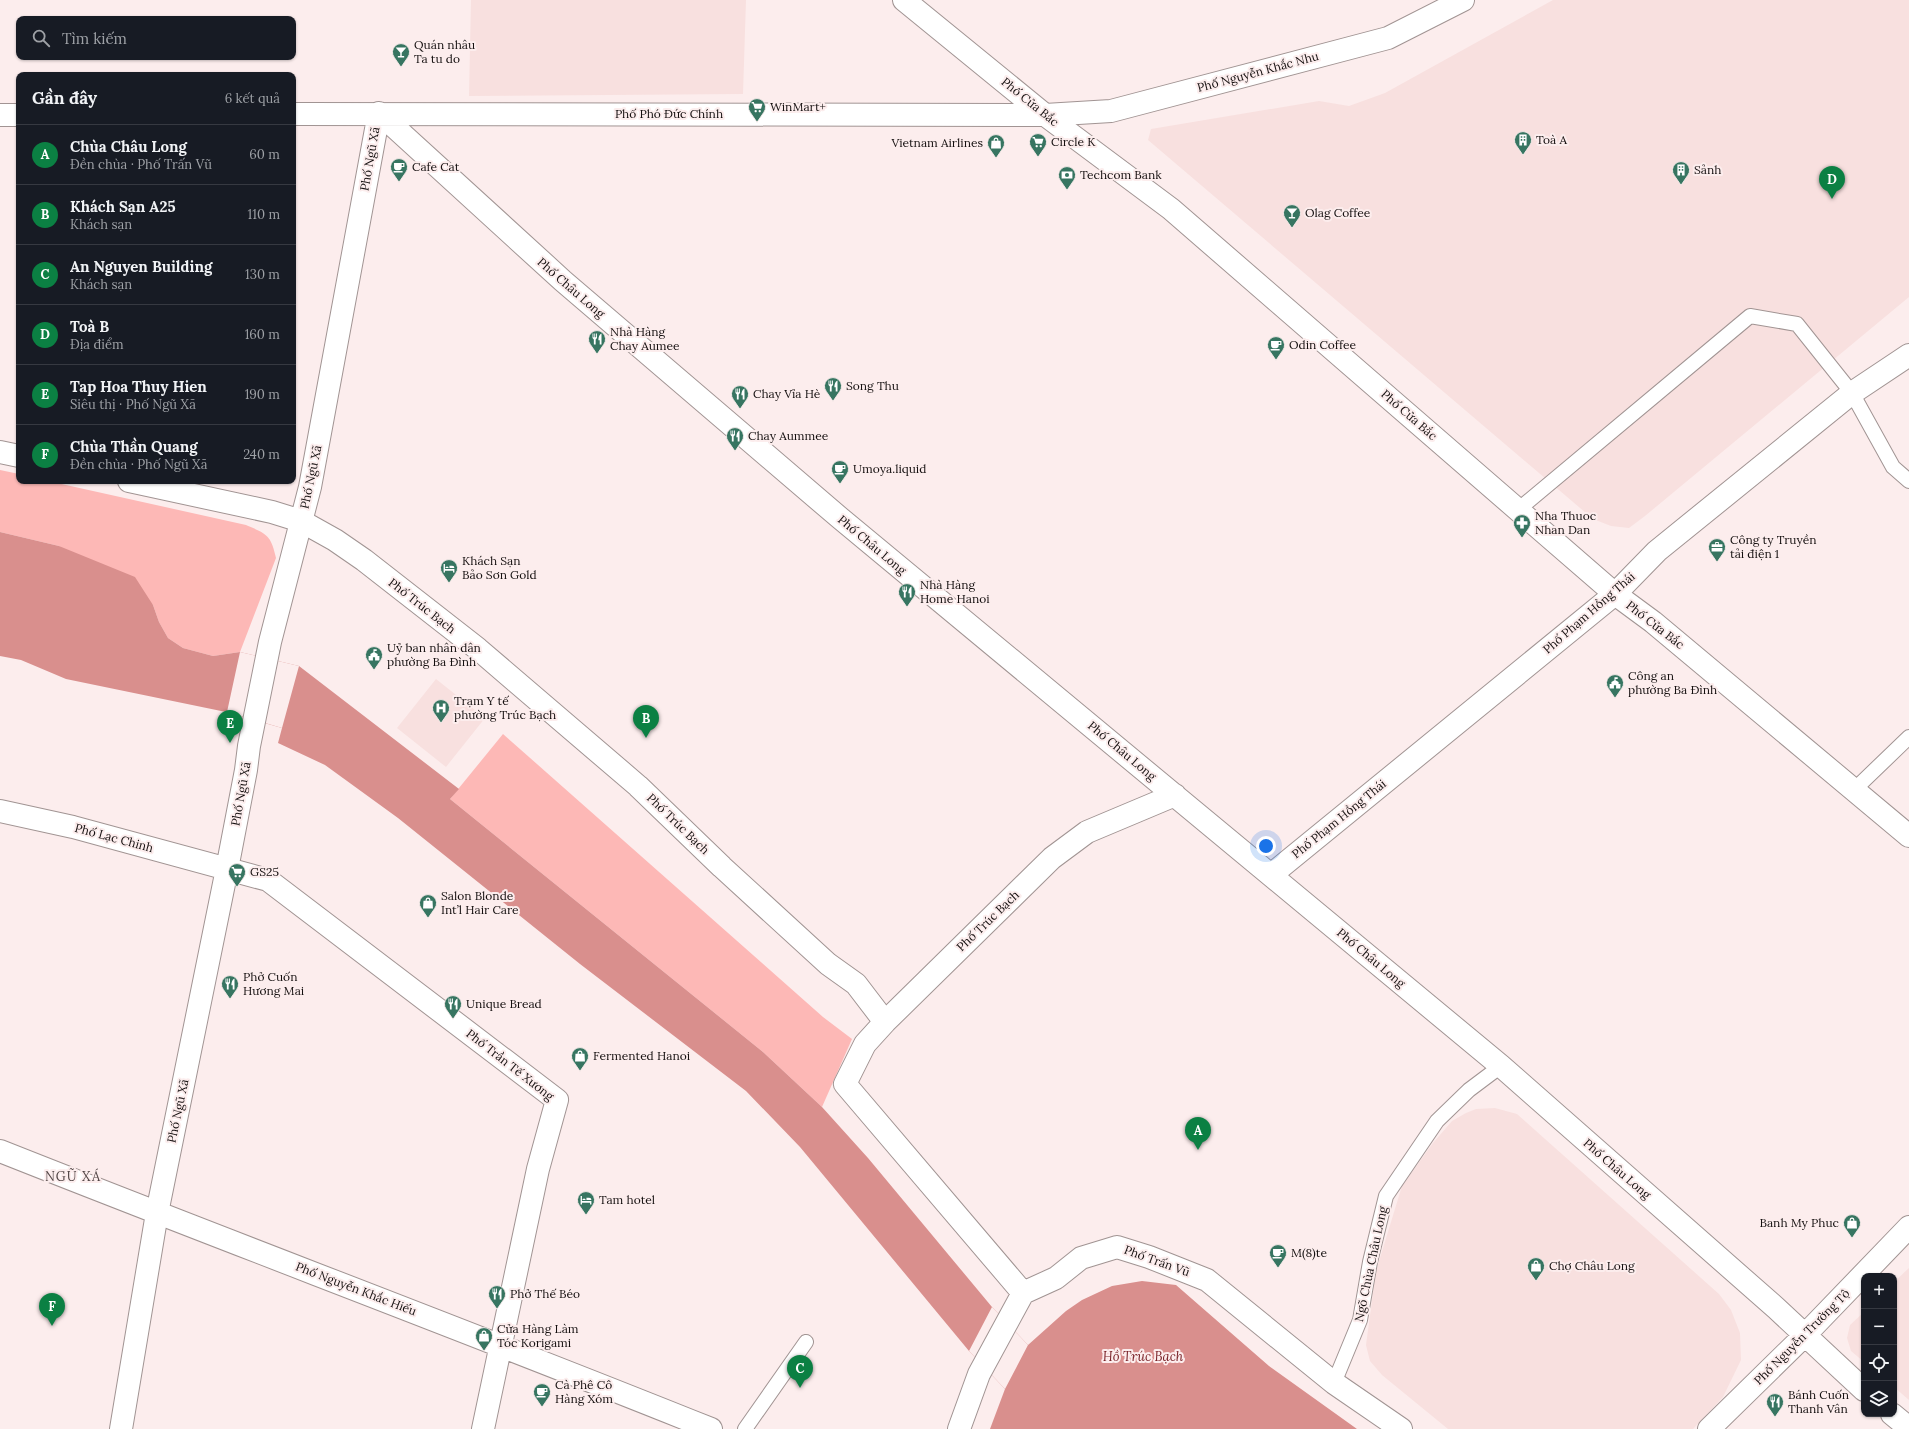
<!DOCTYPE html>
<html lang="vi">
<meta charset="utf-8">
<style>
body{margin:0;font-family:Lora,serif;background:#20242c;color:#f1f3f6}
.controls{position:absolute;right:12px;bottom:12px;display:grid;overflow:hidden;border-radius:8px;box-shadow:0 1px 3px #0004}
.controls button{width:36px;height:36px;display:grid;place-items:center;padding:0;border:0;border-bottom:1px solid #363941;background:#171b24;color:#f1f3f6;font:20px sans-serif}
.you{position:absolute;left:1266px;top:846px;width:14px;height:14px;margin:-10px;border:3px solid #fff;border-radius:50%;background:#1a73e8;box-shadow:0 0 0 6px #1a73e833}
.badge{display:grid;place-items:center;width:26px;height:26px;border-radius:50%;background:#0b8043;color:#fff;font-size:13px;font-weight:700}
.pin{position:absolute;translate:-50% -33px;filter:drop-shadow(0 1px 2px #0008)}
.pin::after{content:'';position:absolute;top:21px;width:14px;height:12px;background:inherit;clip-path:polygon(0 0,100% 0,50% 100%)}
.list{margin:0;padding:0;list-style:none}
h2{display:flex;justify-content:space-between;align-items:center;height:52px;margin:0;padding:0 16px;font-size:17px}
h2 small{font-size:13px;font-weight:400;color:#9ea1a6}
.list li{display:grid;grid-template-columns:26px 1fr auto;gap:12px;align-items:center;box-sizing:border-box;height:60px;padding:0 16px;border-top:1px solid #363941}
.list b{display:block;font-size:15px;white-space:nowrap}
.list p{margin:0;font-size:13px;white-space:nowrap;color:#9ea1a6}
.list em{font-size:13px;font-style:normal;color:#9ea1a6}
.icon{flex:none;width:22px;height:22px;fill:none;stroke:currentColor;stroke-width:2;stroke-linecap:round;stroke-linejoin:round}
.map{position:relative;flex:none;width:1909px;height:1429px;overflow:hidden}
.search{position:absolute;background:#171b24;box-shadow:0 1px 3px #0004;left:16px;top:16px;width:280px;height:44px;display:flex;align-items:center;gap:10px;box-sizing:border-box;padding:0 14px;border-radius:8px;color:#9ea1a6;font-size:15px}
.panel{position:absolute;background:#171b24;box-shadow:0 1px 3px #0004;left:16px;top:72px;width:280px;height:412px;border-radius:8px}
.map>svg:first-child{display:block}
.built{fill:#f8e0df}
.green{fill:#fdb8b6}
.water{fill:#d98f8d}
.pier{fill:#fceded}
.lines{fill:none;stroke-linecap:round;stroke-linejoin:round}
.service-casing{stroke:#a19493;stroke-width:16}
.minor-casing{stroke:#a19493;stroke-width:24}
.tertiary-casing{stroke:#a19493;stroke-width:24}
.service{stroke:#fff;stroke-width:14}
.minor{stroke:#fff;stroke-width:22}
.tertiary{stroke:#fff;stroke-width:22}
.labels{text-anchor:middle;stroke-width:4;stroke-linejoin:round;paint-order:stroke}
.poi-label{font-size:12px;fill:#140f0f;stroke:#fceded;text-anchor:start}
.street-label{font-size:12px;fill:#140f0f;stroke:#fceded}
.neighbourhood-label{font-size:13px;letter-spacing:1px;fill:#504444;stroke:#fceded}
.water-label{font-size:13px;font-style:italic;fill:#7a2228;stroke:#fceded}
</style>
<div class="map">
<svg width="1909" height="1429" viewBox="0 0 1909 1429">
<rect width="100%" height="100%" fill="#fceded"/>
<!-- built -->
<path class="built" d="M471,0H746L743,94L469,96Z
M1553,0H1909V297L1645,516L1629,528L1611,526L1593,519L1148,140L1151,129L1319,101L1349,106L1385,93Z
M436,679L485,718L446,767L397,728Z
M1495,1108L1517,1114L1719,1294L1731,1310L1740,1333L1741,1360L1723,1397L1693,1429H1448L1382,1375L1370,1361L1366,1345L1376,1271L1402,1186L1433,1143L1452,1121L1466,1113L1476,1109Z
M1909,1268V1400L1894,1387V1282Z
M1864,1312V1362L1851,1351L1847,1338L1850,1325Z"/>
<!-- green -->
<path class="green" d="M0,470L19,474V481H48L246,525C267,534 271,535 276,558L240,652L213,656L183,648L168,638L159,622L153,605L59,546L0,532Z
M503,734L823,1017L852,1039L822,1107L763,1052L450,799Z"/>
<!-- water -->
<path class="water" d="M0,532L59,546L135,577L153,605L159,622L168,638L183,648L213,656L240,652L299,666L459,789L450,799L763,1052L822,1107L868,1158L992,1307L1028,1345L1066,1311L1082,1300L1112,1286L1142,1281L1176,1285L1269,1366L1357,1429H990L1005,1389L969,1351L800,1147L746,1091L580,964L398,818L325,765L278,743L282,728L226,712L66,679L21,660L0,656Z"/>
<!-- pier -->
<path class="pier" d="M240,652L299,666L282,728L227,712Z
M992,1307L1028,1345L1005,1389L969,1351Z"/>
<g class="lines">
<!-- service casing -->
<g class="service-casing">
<path id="service" d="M1519,509L1750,316L1797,324L1852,393L1893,467L1909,481
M1855,789L1909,737
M1334,1383L1360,1320L1370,1262L1386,1196L1437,1121L1469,1090L1501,1066
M745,1429L806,1342"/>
</g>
<!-- minor casing -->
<g class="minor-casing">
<path id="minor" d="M379,113L563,281L840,518L1501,1066L1776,1308L1864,1390
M293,114L1045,115L1111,111L1388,38L1463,0
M0,115H19
M0,452L19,456
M129,481L272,512L301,521L335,540L364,560L478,649L638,786L722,867L828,964L856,984L885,1022L1052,858L1087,832L1175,795
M0,811L73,827L268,880L557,1100L538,1169L483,1429
M1271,875L1615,594L1657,551L1852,393L1909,355
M885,1022L865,1044L845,1084L1023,1293
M0,1151C237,1245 475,1334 711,1429
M1892,1414L1909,1428
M121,1429L157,1213L227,869L246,770L249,746L270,642L310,487L379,113
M959,1429L979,1374L1023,1293L1056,1278L1081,1258L1117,1247L1149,1257L1207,1280L1334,1383L1401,1429
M1709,1429L1804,1336L1909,1227"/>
</g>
<!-- tertiary casing -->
<g class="tertiary-casing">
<path id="tertiary" d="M904,0L1045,115L1171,209L1615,594L1653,622L1909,836"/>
</g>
<!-- service -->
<use href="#service" class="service"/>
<!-- minor -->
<use href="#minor" class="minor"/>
<!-- tertiary -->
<use href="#tertiary" class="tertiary"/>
</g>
<!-- icons -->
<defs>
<g id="bar-pin" transform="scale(0.9)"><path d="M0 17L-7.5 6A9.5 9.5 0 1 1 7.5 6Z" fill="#377561" stroke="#fceded"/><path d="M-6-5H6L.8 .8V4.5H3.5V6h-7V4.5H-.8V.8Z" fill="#fff"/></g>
<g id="supermarket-pin" transform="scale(0.9)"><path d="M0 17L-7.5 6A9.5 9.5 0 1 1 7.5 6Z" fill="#377561" stroke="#fceded"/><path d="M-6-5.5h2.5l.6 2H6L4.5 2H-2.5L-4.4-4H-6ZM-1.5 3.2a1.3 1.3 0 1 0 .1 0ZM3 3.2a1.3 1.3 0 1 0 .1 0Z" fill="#fff"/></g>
<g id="building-pin" transform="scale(0.9)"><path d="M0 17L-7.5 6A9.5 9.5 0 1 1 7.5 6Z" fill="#377561" stroke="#fceded"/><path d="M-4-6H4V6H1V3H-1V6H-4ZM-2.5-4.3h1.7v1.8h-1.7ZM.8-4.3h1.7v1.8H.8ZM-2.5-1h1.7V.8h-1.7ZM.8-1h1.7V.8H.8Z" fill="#fff"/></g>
<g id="shop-pin" transform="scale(0.9)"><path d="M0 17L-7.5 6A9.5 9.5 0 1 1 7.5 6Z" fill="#377561" stroke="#fceded"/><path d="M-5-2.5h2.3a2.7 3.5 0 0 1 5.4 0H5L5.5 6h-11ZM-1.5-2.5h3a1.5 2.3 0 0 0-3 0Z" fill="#fff"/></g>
<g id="cafe-pin" transform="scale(0.9)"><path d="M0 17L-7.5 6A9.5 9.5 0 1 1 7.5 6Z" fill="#377561" stroke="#fceded"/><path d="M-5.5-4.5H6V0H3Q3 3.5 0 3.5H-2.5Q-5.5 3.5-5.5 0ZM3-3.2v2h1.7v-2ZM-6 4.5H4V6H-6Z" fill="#fff"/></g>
<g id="bank-pin" transform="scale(0.9)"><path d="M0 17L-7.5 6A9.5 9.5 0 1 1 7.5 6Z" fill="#377561" stroke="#fceded"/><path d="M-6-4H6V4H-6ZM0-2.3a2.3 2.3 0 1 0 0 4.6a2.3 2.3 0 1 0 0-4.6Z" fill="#fff"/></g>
<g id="restaurant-pin" transform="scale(0.9)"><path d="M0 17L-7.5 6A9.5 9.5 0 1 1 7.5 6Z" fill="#377561" stroke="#fceded"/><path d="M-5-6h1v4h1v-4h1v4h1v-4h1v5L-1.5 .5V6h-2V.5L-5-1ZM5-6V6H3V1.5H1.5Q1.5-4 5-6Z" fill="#fff"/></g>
<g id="pharmacy-pin" transform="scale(0.9)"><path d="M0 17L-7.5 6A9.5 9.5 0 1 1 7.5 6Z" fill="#377561" stroke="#fceded"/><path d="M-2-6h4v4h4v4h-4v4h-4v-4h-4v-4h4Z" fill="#fff"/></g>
<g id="office-pin" transform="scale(0.9)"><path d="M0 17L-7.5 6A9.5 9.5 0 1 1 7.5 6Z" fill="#377561" stroke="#fceded"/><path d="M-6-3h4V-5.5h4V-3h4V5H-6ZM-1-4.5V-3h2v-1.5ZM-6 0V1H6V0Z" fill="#fff"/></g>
<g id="hotel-pin" transform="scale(0.9)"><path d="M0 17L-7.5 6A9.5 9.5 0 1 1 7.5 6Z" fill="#377561" stroke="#fceded"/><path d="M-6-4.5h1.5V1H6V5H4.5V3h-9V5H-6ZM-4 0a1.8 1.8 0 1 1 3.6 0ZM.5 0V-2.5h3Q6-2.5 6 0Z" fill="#fff"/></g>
<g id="civic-pin" transform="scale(0.9)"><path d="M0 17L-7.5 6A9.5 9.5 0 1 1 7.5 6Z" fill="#377561" stroke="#fceded"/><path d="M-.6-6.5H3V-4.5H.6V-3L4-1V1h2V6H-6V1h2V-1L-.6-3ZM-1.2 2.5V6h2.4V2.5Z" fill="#fff"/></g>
<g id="hospital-pin" transform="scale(0.9)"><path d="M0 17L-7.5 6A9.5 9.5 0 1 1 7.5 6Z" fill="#377561" stroke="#fceded"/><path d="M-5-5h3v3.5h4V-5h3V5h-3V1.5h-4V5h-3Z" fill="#fff"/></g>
</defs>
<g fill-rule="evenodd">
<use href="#bar-pin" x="401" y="52"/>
<use href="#supermarket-pin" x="757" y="107"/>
<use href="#building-pin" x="1523" y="140"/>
<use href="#supermarket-pin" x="1038" y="142"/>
<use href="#shop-pin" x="996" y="143"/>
<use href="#cafe-pin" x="399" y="167"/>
<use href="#building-pin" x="1681" y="170"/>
<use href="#bank-pin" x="1067" y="175"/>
<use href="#bar-pin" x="1292" y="213"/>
<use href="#restaurant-pin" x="597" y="339"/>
<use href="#cafe-pin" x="1276" y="345"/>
<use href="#restaurant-pin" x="833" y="386"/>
<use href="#restaurant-pin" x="740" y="394"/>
<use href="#restaurant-pin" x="735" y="436"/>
<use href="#cafe-pin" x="840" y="469"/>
<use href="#pharmacy-pin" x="1522" y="523"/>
<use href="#office-pin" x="1717" y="547"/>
<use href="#hotel-pin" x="449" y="568"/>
<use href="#restaurant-pin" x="907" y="592"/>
<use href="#civic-pin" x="374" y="655"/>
<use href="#civic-pin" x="1615" y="683"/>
<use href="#hospital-pin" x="441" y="708"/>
<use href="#supermarket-pin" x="237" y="872"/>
<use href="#shop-pin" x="428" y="903"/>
<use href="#restaurant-pin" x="230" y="984"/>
<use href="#restaurant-pin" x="453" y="1004"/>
<use href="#shop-pin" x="580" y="1056"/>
<use href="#hotel-pin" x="586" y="1200"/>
<use href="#shop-pin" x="1852" y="1223"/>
<use href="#cafe-pin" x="1278" y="1253"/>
<use href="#shop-pin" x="1536" y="1266"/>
<use href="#restaurant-pin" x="497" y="1294"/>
<use href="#shop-pin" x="484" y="1336"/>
<use href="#cafe-pin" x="542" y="1392"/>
<use href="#restaurant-pin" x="1775" y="1402"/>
</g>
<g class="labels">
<!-- poi labels -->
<g class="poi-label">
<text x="414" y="49">Quán nhâu<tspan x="414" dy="14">Ta tu do</tspan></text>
<text x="770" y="111">WinMart+</text>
<text x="1536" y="144">Toà A</text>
<text x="1051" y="146">Circle K</text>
<text x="983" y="147" text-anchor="end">Vietnam Airlines</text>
<text x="412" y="171">Cafe Cat</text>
<text x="1694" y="174">Sảnh</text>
<text x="1080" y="179">Techcom Bank</text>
<text x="1305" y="217">Olag Coffee</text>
<text x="610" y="336">Nhà Hàng<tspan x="610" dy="14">Chay Aumee</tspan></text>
<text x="1289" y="349">Odin Coffee</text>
<text x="846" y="390">Song Thu</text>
<text x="753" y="398">Chay Vỉa Hè</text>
<text x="748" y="440">Chay Aummee</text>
<text x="853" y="473">Umoya.liquid</text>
<text x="1535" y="520">Nha Thuoc<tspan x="1535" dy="14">Nhan Dan</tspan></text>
<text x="1730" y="544">Công ty Truyền<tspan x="1730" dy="14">tải điện 1</tspan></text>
<text x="462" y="565">Khách Sạn<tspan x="462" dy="14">Bảo Sơn Gold</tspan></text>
<text x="920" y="589">Nhà Hàng<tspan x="920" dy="14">Home Hanoi</tspan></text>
<text x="387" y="652">Uỷ ban nhân dân<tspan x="387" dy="14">phường Ba Đình</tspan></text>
<text x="1628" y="680">Công an<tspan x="1628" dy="14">phường Ba Đình</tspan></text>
<text x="454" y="705">Trạm Y tế<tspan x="454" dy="14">phường Trúc Bạch</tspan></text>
<text x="250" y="876">GS25</text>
<text x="441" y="900">Salon Blonde<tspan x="441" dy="14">Int’l Hair Care</tspan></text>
<text x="243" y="981">Phở Cuốn<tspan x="243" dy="14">Hương Mai</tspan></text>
<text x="466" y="1008">Unique Bread</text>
<text x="593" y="1060">Fermented Hanoi</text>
<text x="599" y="1204">Tam hotel</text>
<text x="1839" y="1227" text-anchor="end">Banh My Phuc</text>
<text x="1291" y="1257">M(8)te</text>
<text x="1549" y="1270">Chợ Châu Long</text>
<text x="510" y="1298">Phở Thế Béo</text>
<text x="497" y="1333">Cửa Hàng Làm<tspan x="497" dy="14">Tóc Korigami</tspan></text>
<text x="555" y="1389">Cà Phê Cô<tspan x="555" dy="14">Hàng Xóm</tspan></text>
<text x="1788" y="1399">Bánh Cuốn<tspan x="1788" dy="14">Thanh Vân</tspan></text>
</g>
<!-- street labels -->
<g class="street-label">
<text transform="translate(1258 72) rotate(-15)" y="4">Phố Nguyễn Khắc Nhu</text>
<text transform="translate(1030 102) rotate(39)" y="4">Phố Cửa Bắc</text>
<text x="669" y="118">Phố Phó Đức Chính</text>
<text transform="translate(370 159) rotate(-80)" y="4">Phố Ngũ Xã</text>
<text transform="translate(571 288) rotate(41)" y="4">Phố Châu Long</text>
<text transform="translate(1409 415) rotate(41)" y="4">Phố Cửa Bắc</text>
<text transform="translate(311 477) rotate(-78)" y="4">Phố Ngũ Xã</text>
<text transform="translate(872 545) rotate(40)" y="4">Phố Châu Long</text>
<text transform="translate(422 606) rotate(38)" y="4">Phố Trúc Bạch</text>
<text transform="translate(1589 613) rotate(-41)" y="4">Phố Phạm Hồng Thái</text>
<text transform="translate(1655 625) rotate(38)" y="4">Phố Cửa Bắc</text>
<text transform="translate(1122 751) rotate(40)" y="4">Phố Châu Long</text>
<text transform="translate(241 794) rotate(-80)" y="4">Phố Ngũ Xã</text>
<text transform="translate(1339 819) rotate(-39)" y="4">Phố Phạm Hồng Thái</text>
<text transform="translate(678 824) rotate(44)" y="4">Phố Trúc Bạch</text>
<text transform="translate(114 838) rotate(15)" y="4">Phố Lạc Chinh</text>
<text transform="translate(988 921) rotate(-44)" y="4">Phố Trúc Bạch</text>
<text transform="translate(1371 958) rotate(40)" y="4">Phố Châu Long</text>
<text transform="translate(510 1065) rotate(38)" y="4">Phố Trần Tế Xương</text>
<text transform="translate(178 1111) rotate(-78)" y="4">Phố Ngũ Xã</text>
<text transform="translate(1617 1169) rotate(41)" y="4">Phố Châu Long</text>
<text transform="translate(1157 1261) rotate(20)" y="4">Phố Trấn Vũ</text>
<text transform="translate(1371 1264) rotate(-78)" y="4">Ngõ Chùa Châu Long</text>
<text transform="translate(356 1289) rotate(21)" y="4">Phố Nguyễn Khắc Hiếu</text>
<text transform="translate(1802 1337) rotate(-45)" y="4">Phố Nguyễn Trường Tộ</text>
</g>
<!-- neighbourhood labels -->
<g class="neighbourhood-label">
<text x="73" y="1181">NGŨ XÁ</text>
</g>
<!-- water labels -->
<g class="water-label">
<text x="1143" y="1361">Hồ Trúc Bạch</text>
</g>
</g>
</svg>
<div class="controls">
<button>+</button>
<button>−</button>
<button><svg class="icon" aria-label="locate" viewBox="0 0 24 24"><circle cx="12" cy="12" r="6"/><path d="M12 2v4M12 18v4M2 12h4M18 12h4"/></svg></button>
<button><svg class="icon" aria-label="layers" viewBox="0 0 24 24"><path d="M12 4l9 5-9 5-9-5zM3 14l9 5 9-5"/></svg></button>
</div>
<div class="you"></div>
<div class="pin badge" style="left:1198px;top:1150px">A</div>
<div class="pin badge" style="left:646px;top:738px">B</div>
<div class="pin badge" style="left:800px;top:1388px">C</div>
<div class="pin badge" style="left:1832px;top:199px">D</div>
<div class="pin badge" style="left:230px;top:743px">E</div>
<div class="pin badge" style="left:52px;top:1326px">F</div>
<div class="search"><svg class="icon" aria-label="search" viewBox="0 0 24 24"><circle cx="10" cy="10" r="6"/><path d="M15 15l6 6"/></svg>Tìm kiếm</div>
<section class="panel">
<h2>Gần đây<small>6 kết quả</small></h2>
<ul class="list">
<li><span class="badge">A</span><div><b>Chùa Châu Long</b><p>Đền chùa · Phố Trấn Vũ</p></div><em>60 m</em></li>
<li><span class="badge">B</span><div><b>Khách Sạn A25</b><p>Khách sạn</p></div><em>110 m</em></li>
<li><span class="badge">C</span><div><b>An Nguyen Building</b><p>Khách sạn</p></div><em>130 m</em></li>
<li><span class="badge">D</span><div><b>Toà B</b><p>Địa điểm</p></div><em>160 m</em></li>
<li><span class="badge">E</span><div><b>Tap Hoa Thuy Hien</b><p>Siêu thị · Phố Ngũ Xã</p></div><em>190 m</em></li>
<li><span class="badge">F</span><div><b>Chùa Thần Quang</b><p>Đền chùa · Phố Ngũ Xã</p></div><em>240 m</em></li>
</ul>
</section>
</div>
